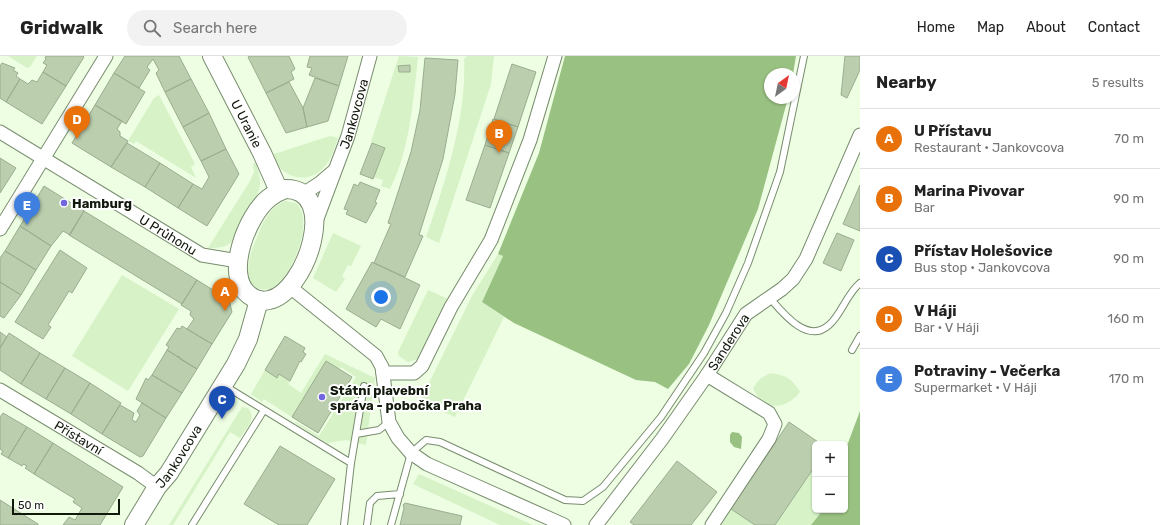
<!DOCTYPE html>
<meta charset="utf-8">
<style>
body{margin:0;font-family:Rubik,sans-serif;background:#f2f2f2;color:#222}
.controls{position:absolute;right:12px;bottom:12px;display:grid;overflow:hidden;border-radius:6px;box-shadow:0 1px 3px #0004}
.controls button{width:36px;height:36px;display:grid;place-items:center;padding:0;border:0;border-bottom:1px solid #e0e0e0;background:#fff;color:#222;font:20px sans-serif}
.compass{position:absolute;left:764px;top:12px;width:36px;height:36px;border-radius:50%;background:#fff;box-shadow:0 1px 3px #0004;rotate:33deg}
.scale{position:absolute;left:12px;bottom:10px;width:108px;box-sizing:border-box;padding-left:4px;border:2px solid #11180c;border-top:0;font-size:11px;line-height:14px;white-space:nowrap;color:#11180c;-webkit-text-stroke:3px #fff;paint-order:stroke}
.you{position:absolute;left:381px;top:241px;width:14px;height:14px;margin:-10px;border:3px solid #fff;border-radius:50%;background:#1a73e8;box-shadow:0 0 0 6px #1a73e833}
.badge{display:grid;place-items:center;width:26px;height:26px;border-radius:50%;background:#7266e0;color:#fff;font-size:13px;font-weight:700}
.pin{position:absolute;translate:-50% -33px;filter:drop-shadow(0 1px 2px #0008)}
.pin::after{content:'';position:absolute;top:21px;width:14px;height:12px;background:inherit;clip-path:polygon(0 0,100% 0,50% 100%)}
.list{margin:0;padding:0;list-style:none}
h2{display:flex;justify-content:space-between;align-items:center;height:52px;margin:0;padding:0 16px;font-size:17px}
h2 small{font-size:13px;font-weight:400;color:#767676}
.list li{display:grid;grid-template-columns:26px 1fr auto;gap:12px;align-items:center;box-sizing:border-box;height:60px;padding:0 16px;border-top:1px solid #e0e0e0}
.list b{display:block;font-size:15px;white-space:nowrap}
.list p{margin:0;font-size:13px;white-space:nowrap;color:#767676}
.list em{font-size:13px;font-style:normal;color:#767676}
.icon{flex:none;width:22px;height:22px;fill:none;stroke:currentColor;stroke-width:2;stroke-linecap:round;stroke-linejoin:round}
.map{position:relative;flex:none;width:860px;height:469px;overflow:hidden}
header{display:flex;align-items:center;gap:24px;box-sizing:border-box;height:56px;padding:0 20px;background:#fff;border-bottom:1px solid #e0e0e0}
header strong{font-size:19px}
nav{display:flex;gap:22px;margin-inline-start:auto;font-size:14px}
.search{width:280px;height:36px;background:#f2f2f2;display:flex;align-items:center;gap:10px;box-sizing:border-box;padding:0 14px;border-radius:22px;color:#767676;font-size:15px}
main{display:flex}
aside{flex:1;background:#fff}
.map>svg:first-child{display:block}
.green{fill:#d6f2c6}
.water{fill:#99c181}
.building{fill:#bbcfaf;stroke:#9aad8e}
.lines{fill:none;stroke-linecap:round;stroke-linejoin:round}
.service-casing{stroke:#798c6e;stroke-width:8}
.minor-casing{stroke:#798c6e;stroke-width:15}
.secondary-casing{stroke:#798c6e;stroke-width:20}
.service{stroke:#fff;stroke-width:6}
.minor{stroke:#fff;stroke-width:13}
.secondary{stroke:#fff;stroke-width:18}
.poi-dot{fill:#7266e0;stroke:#fff;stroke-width:1.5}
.labels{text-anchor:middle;stroke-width:4;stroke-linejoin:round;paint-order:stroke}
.street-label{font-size:13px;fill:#11180c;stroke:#fff}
.poi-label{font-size:13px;font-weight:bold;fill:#11180c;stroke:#fff;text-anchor:start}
</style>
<header>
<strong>Gridwalk</strong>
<div class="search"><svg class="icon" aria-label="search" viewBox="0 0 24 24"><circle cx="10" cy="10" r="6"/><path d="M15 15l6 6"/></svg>Search here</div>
<nav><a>Home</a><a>Map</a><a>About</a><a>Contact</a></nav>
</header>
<main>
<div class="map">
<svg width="860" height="469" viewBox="0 0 860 469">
<rect width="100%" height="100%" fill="#edfee3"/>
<!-- green -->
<path class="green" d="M8,0H37L30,11L27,12Z
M399,0L418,1C413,45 410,93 390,133L381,130L383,124L374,121L385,92L371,86Z
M467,0H494L491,28L439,187L426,181C445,127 467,61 464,3Z
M159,39L195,108L191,111L196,122L136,85L134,88L128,85L154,42Z
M330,80L338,82C335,90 333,99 328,106C311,131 283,124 271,99Z
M256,106C257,114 261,120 260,128C259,140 239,182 229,188C223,192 215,192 208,192L250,125L254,116L253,108Z
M285,145L296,147C315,164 293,219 273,231C270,233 266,234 261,233C241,232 249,200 254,189C261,171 267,153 285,145Z
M333,177L361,190L351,210L348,209L342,220L345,223L336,236L313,222Z
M498,198L503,200L482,246L504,261L455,361L420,345L472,240Z
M122,219L179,253L128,335L72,300Z
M428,234L448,243L418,303L408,306L399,300L398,296Z
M325,298L375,322L366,389L346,384L327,387L295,367L296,366L319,380L356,321L341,311L292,361L264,343L262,346L251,338L265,314L277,322L279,318L290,325L288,328L301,337Z
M770,317C785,319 792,322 800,336C785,355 763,355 753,332L760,323Z
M242,351L248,352C257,363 247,371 240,382L230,376L173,469H169Z
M815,410V454H823L811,469H775Z
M419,418L533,469H500L413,428Z
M731,453L755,469H719Z"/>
<!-- water -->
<path class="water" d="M565,0H796L793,18H770V42H788L758,153L709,269L689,308L668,333L655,326L636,324L514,267L482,246L503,200L498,198L539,97Z
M860,355V469H811L823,454H845V395Z
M732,376L739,377L742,381L741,393L734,391L730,386V379Z"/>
<!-- building -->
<path class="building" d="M46,0H83L84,1L66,30L43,16L47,9L43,7L46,3L45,2Z
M125,0H179L191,23L165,36L156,17L159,14L153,3L147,11L150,14L139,32L114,17Z
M250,0H289L295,13L291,16L294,23L266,37L248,1Z
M310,0H348L339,30L309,19L312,12L307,11Z
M845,0H860V14L847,42L841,39Z
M425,2L458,4L455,38L443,103L419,179L423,180L405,221L374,207L391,168L388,167L411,96L420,54Z
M2,7L15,12L13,14L18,17L16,20L20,23L6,46L0,42V10Z
M512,8L536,16L518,71L494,63Z
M410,9V16H399L398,10Z
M43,16L66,30L42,68L6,46L20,23L28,28L32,24L37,26Z
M114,17L145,36L126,68L95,49Z
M315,22L339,30L328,65L307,71L303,52Z
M191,23L209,57L183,71L165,36Z
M289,26L303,52L307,71L286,77L266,37Z
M95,49L122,65L117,73L120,76V80L128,85L111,111L72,87Z
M209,57L226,93L201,105L183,71Z
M493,63L518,71L509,97L485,89Z
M127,87L160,107L145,131L111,111Z
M372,87L385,92L373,123L360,118Z
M485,89L509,97L490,152L466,144Z
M226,93L239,118L207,170L178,152L193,128L202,133L209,121L201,105Z
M0,102L16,112L0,137Z
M160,107L193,128L178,152L145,131Z
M360,126L380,134L375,146L377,147L366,167L346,158L348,154L344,153L354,128L358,130Z
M860,129V175L843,168Z
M44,130L84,155L70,179L63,175L51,190L20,170Z
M84,155L197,224L182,248L69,179Z
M20,170L51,190L36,214L5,195Z
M837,177L854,184L841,215L823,207Z
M60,194L87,212L72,237L69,235L48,269L51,271L43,283L15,266Z
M5,195L36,214L21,239L0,226V202Z
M372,206L420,229L400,273L381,263L376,271L346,253Z
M197,224L229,244L232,256L212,288L187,273L194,263L190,259L191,255L181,249Z
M0,226L21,239L4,262L0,260Z
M182,270L212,288L197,313L180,303L179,300L178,301L167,294L169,291L166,289L177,272L180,273Z
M0,276L7,281L0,292Z
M9,277L40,297L21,328L0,314V292Z
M285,280L305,292L303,296L306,298L301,306L300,305L290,325L279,318L277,322L265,314Z
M167,294L197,313L182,337L152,319Z
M40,297L65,312L46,343L21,328Z
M326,305L352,321L318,377L292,361Z
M65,312L90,327L71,358L46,343Z
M152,319L182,337L166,362L136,343L146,322L148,324Z
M90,327L121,347L102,378L71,358Z
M142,347L166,362L143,400L140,401L102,378L120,349L134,357L132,364L136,366L140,359L137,355Z
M3,357L27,371L8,402L1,398L3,395L0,393V361Z
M789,366L821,388H815V410L775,469H755L731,453Z
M27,371L53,387L34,418L25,412L27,410L23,408L22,410L8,402Z
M53,387L123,431L100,469H63L69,461L75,464L82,452L73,446L75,443L34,418Z
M280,390L335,423L307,469H279L244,448Z
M677,405L717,436L691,469H634L630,466Z
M0,444L38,468V469H0Z
M405,447L462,460L460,469H400L404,452L403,449Z"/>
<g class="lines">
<!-- service casing -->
<g class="service-casing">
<path id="service" d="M769,241C782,256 807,289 829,269C841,259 846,239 860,227
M852,294L860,280
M225,330L351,407L344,469
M356,378L379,374L389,366
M351,407L364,330
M192,469L264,354
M367,469L370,447L377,440L400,438
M391,469L411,397L426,384L440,386L565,444L583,445L603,431L661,361L704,297L726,257L748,207L780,116L804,0"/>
</g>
<!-- minor casing -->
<g class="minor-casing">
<g id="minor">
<path id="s1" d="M0,76L202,199L238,205"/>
<path d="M303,138L320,127L334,115"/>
<path id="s2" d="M315,168L348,80L370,0"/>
<path d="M0,173L106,0"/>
<path d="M290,231L376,300L382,311L389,366L398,382L411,397L427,408L564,469"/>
<path d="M383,317H414L422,310L451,251L491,184L530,84L555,0"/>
<path d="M707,319L769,357L775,368L769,383L712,469"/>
<path id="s3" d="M0,334L138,417L157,431"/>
<path id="s4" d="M596,469L662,383L707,319L746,258L782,233L793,223L806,203L860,79"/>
</g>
</g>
<!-- secondary casing -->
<g class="secondary-casing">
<g id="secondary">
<path id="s5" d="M212,0L262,97L279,135"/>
<path d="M285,133C341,132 306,237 269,244C262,246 254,243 249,239C223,219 248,158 269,142C274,138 280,135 285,133Z"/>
<path id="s6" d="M134,469L157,431L169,417L236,308L248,283L259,244"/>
</g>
</g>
<!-- service -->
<use href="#service" class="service"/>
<!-- minor -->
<use href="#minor" class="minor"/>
<!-- secondary -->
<use href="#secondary" class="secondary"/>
</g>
<!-- markers -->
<g class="poi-dot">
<circle cx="64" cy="147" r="4"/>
<circle cx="322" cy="341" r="4"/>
</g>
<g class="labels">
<!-- street labels -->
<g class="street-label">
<text dy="5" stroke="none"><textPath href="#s2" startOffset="117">Jankovcova</textPath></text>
<text dy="5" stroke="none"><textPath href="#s5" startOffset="76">U Uranie</textPath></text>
<text dy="5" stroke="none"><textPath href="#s1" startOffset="197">U Průhonu</textPath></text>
<text dy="5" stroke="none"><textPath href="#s4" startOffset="226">Sanderova</textPath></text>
<text dy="5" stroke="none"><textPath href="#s3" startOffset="92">Přístavní</textPath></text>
<text dy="5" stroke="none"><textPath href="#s6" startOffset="82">Jankovcova</textPath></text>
</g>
<!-- poi labels -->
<g class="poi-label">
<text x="72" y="152">Hamburg</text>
<text x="330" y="339">Státní plavební<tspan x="330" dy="15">správa - pobočka Praha</tspan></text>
</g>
</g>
</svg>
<div class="controls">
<button>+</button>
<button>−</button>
</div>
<svg class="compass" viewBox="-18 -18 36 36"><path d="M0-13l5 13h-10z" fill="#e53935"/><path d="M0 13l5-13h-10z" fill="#767676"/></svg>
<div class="scale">50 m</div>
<div class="you"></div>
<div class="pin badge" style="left:225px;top:255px;background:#e8710a">A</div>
<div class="pin badge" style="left:499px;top:97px;background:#e8710a">B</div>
<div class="pin badge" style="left:222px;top:363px;background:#1a4fb4">C</div>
<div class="pin badge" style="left:77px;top:83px;background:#e8710a">D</div>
<div class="pin badge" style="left:27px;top:169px;background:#3f7fe0">E</div>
</div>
<aside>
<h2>Nearby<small>5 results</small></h2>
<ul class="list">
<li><span class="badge" style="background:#e8710a">A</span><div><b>U Přístavu</b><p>Restaurant · Jankovcova</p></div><em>70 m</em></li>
<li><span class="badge" style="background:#e8710a">B</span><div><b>Marina Pivovar</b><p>Bar</p></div><em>90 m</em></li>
<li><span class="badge" style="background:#1a4fb4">C</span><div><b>Přístav Holešovice</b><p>Bus stop · Jankovcova</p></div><em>90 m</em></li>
<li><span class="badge" style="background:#e8710a">D</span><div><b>V Háji</b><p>Bar · V Háji</p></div><em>160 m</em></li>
<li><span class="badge" style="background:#3f7fe0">E</span><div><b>Potraviny - Večerka</b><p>Supermarket · V Háji</p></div><em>170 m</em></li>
</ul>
</aside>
</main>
